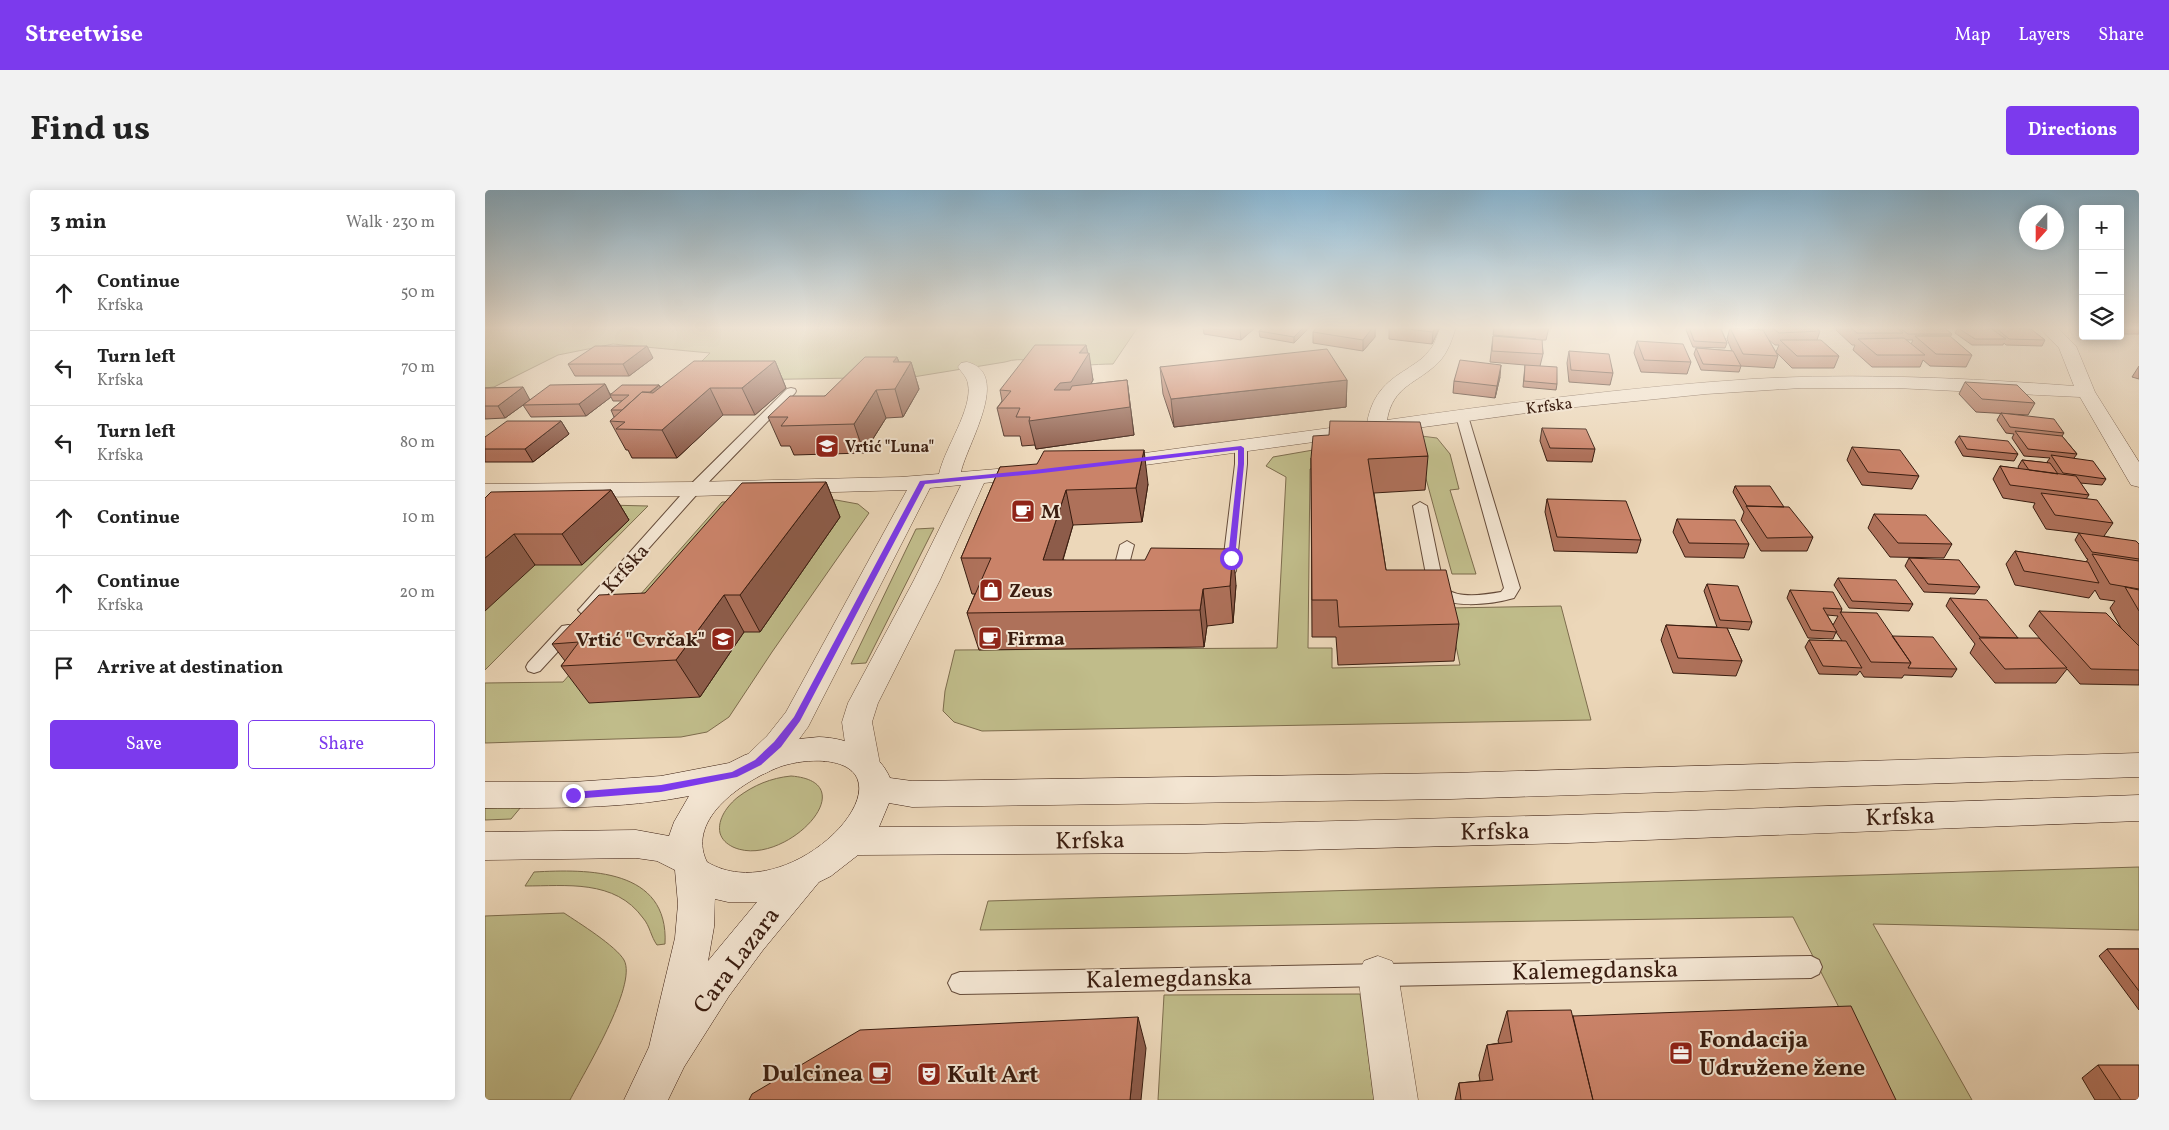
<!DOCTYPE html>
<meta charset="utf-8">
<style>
body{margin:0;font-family:Vollkorn,serif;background:#f2f2f2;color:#222}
.controls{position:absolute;right:15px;top:15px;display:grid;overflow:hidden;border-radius:5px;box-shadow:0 2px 12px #0003}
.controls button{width:45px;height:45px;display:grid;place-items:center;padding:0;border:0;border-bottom:1px solid #e0e0e0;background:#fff;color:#222;font:25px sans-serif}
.compass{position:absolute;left:1534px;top:15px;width:45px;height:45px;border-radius:50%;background:#fff;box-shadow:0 2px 12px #0003;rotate:201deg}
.stop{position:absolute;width:15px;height:15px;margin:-11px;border:4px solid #7c3aed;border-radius:50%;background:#fff}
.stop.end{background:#7c3aed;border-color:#fff;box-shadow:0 1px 5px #0008}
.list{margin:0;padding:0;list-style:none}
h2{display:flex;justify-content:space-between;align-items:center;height:65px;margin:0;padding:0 20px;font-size:21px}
h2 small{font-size:16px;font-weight:400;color:#767676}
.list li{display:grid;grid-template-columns:32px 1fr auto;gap:15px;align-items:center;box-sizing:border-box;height:75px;padding:0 20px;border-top:1px solid #e0e0e0}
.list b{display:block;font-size:19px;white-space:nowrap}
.list p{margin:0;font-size:16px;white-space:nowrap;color:#767676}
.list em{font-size:16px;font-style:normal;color:#767676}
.actions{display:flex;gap:10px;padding:15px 20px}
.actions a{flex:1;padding:11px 0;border:1px solid #7c3aed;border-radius:5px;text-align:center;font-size:18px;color:#7c3aed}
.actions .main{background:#7c3aed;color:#fff}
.icon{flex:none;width:28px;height:28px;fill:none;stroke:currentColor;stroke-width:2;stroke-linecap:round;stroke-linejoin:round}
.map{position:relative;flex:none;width:1654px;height:910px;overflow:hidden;border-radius:5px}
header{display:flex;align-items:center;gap:30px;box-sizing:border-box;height:70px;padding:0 25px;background:#7c3aed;color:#fff}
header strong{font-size:24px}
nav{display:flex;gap:28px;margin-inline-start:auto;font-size:18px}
.intro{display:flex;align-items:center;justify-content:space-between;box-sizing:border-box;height:120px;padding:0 30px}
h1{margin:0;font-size:35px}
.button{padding:12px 22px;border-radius:5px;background:#7c3aed;color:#fff;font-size:18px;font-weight:700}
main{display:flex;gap:30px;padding:0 30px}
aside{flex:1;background:#fff;border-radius:5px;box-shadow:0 2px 12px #0003}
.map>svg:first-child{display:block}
.green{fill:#c0bc8a;stroke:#7d6c4d}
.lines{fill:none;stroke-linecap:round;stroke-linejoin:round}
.lane-casing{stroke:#664c3a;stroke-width:2}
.street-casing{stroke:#664c3a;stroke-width:1}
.secondary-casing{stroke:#3a1d10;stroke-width:1}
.lane{fill:#f3e5d2;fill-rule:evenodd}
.street{fill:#f3e5d2;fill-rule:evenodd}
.secondary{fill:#f3e5d2;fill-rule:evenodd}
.wall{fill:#ae715a;stroke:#3a1d10;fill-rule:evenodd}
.shaded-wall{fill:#8d5c4a;stroke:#3a1d10}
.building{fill:#ca8369;stroke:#3a1d10}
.route{fill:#7c3aed}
.labels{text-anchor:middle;stroke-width:4;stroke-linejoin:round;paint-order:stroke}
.far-street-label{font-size:16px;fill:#3a1d10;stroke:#f3e5d2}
.far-poi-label{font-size:16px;font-weight:bold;fill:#3a1d10;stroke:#f3e5d2;text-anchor:start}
.poi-label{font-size:20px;font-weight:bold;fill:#3a1d10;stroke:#f3e5d2;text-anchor:start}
.street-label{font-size:20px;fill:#3a1d10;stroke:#f3e5d2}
.near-street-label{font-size:24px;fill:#3a1d10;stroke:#f3e5d2}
.near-poi-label{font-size:24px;font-weight:bold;fill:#3a1d10;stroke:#f3e5d2;text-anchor:start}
</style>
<header>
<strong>Streetwise</strong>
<nav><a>Map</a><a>Layers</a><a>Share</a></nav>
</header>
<div class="intro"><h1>Find us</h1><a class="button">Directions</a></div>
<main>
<aside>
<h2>3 min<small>Walk · 230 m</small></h2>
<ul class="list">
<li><svg class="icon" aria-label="ahead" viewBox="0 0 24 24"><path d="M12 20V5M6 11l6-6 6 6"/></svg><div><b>Continue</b><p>Krfska</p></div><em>50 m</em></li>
<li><svg class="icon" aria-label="left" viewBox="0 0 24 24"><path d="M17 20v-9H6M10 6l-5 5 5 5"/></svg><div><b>Turn left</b><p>Krfska</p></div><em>70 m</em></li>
<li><svg class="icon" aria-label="left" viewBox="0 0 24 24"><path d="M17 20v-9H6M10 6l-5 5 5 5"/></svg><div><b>Turn left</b><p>Krfska</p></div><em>80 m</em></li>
<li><svg class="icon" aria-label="ahead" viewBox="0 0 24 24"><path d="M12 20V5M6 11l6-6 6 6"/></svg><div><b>Continue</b></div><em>10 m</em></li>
<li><svg class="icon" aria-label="ahead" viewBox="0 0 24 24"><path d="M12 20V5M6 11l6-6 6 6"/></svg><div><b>Continue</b><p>Krfska</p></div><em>20 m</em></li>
<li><svg class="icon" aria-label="arrive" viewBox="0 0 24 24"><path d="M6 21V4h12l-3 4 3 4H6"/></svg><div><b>Arrive at destination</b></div></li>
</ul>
<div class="actions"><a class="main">Save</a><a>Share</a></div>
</aside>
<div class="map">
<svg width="1654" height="910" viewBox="0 0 1654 910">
<rect width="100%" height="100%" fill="#ecd7b9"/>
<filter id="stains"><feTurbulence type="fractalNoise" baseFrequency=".004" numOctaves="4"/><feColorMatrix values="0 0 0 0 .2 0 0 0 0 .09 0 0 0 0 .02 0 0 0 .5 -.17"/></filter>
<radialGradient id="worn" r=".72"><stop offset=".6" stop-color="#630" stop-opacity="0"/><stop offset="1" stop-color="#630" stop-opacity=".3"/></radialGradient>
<!-- green -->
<path class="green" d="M0,137H653L628,174C609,174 588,177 570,175C552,173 538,166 520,172L428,187L197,191L225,163L128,154L73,165L9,197L0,198Z
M920,244L952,248L965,264L974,299L965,300L991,384H967L934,263L825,279L823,458H847V478L975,475L963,418L1076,416L1106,530L497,541L469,532L458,521L460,501L470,460L792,458L801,287L781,276L788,267Z
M351,310L373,314L384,323L287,462L244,527L222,542L196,547L0,553V493L78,492L237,312Z
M81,314L163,316L0,480V315Z
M449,338L381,473L366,474L431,339Z
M306,586C384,592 298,680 248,657C242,654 237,650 235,643C232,629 243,615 253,607C269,595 286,588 306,586Z
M36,617L26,629L0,630V618Z
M1654,677V740L1388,734L1487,910H1401L1308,727L495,740L503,711Z
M49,682C103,679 184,678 180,754L172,755C166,747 165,736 158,728C130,689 81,696 40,696Z
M79,723C94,733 131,756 139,770C153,795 98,884 85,910H0V726Z
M875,804L889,910H673L679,805Z"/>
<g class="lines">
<!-- lane casing -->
<g class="lane-casing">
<path id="lane" d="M306,198L310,199L311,201L310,203L214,302L106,423H96L93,420L96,417L204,296L302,199Z
M977,223L983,226L1035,398L1029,408C1008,414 959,421 944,400L928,316L935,312L942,316L959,398C975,409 998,405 1016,402L1019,398L971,226Z
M756,253L762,257V274L751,381L749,384H739L737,381L750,274V257Z
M642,351L649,355L642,382L645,389L643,392H633L628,382L635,355Z
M83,435L89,436L91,440L89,444L55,481L49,483L43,481L41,477L43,473L77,436Z
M1326,766L1334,770L1337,777L1334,784L1326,788L475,804L467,801L463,793L467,785L475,782Z"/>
</g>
<!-- street casing -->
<g class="street-casing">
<path id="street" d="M955,137H971C967,150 963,162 954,172C932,194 908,195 902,230C1023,213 1145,197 1267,189C1374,183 1482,188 1589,196L1574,158L1554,137H1572L1591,156L1610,202L1654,272V297L1646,295L1643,290L1595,207L1411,198H1316L1221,204L1071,219L623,280L616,278L612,274L616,270L623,268L882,233C887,206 899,193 922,179C929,174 938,169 943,162C950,155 952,146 955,137Z
M482,172C528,183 481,256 476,282L548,276L556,277L559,282L556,287L548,288L499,293L455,390L393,513L387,532L395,574L390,582L379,586L368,582L363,574L357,532L363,513L429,390L476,295L445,298L323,537C313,550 291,585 273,585C270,585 265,582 262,581L257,573L262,565L282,546L301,522L422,300L209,306L0,308V294L209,292L416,287L454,284C460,257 488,219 483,194C482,187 477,183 473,177L476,173Z
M893,766L907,771L913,784L933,910H889L873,784L879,771Z"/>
</g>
<!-- secondary casing -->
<g class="secondary-casing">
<path id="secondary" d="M334,547C363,548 393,560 405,588L427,591L966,583L1654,563V587L966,609L427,617L404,613L394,637L701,635L1083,625L1654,605V631L1083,653L701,663L373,665L346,686L334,692L278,760L244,806L199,877L183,910H139L164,857L190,748L193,714L190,680L172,671L151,668L0,670V642L151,640L184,646L189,632L204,606C137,619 68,618 0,618V592H88L176,586L244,573L260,565L293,554L314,549ZM339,571C438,580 306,722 222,672C200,628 261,589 297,576C310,572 325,570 339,571ZM230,709L243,712H272L223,771L229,737Z"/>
</g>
<!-- lane -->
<use href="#lane" class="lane"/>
<!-- street -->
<use href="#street" class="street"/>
<!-- secondary -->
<use href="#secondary" class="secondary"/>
</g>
<!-- wall -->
<path class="wall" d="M718,137H771L756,150L719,144Z
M832,137H890V147L878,161L828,153V142Z
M904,137L954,139L947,154L904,149Z
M1009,137H1064L1061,150H1057L1058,164L1055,176L1072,194L1071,200L1038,197L1040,175L1005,172L1008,146L1051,149L1008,145Z
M1202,137H1235L1242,153L1240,158L1208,157L1201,140Z
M1274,137H1330L1335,141L1332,150L1354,166L1349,178H1307L1291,162L1294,155H1290L1284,150L1293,166L1289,178L1256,176L1254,182L1216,180L1209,164L1211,158L1247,161L1242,149L1245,138L1273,140Z
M1352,137H1458L1467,144L1465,147L1487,165L1481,177L1445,176L1438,170L1435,177H1387L1368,160L1370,155H1367L1351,140ZM1421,150H1428L1426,154Z
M1545,137L1544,139L1560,150L1557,156L1521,155L1519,153L1518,155H1487L1470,143L1473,138Z
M1635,137H1654V144H1635Z
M822,140L809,153L775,147L774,141Z
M1152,151L1206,172L1202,184L1156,182L1149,163Z
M601,155L608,190L606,194L642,190L649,245L551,259L550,255L537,256L535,246H519L512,218L517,211L515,200Z
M1084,161L1128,183L1125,195L1084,192L1082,173Z
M412,167L414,172H426L434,199L418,227L401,228L379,263L309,265L305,256H296L283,227L340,206Z
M168,168L144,186H90L83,174Z
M290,171L301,198L270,225H238L192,268H147L143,260H141L125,231L130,227H129L126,220L137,211H128L126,207L101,226L46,227L38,215L20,228L0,229V198L45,210L120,194L125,204L174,195L175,197Z
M1654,176V189L1647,187Z
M675,177L862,190L861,217L689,237L678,204Z
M1015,187L1010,208L968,203L969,191Z
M1480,192L1550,213L1543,225L1491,222L1474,204Z
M1516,223L1579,243L1577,246L1592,264L1589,268L1621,289L1617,295L1595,293L1604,305L1601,309L1628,333L1619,346L1654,354V495L1595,494L1582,479L1571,493H1510L1485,463L1490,454L1461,416L1465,408L1533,448L1569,465L1544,436L1554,421L1636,438L1625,418L1630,411L1615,409L1610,400L1604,408L1530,395L1521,374L1530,361L1601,372L1603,369H1602L1590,350L1594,343L1561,339L1548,317L1550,313L1518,308L1508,289L1515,276L1534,279L1533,277L1537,270L1563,273L1562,272L1565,268L1539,266L1527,248L1529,244L1521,243L1512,230Z
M76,231L84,244L48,272H0V247Z
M1057,238L1110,259L1107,272L1062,271L1055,251Z
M1474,246L1533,264L1529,271L1478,266L1470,252Z
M1367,257L1434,286L1427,299L1377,295L1362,270Z
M943,266L940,300L889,303L901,380L974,434L969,471L853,475L851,447H827L826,268Z
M515,277L663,294L657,332L588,335L578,370L751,395L748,433L722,436L719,457L494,460L482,423L490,404H487L476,368Z
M341,292L355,327L275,442H259L215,507L104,513L76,476L80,471L67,454L160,403Z
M1250,296L1299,317L1328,347L1322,361H1276L1256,330L1259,322L1248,302Z
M126,300L144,330L97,375H50L0,308Z
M1062,309L1156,350L1152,363L1069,361L1060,322Z
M1389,324L1467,354L1459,368L1405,367L1383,338Z
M1192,329L1264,354L1259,368L1200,367L1188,342Z
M1424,368L1495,397L1490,404L1439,402L1420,376Z
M1353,388L1428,414L1424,421L1364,418L1349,395Z
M1222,394L1267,432L1264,440L1242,438L1257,471L1251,486L1188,483L1176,450L1181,435L1232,437L1219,401Z
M1305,400L1357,419L1356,422L1407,446L1472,479L1467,487L1419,485L1417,488L1379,487L1375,481L1372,485L1334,484L1320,457L1324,450L1357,451L1351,442L1348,449L1323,448L1302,408ZM1342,425L1353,426L1348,435Z
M1622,759H1654V820L1614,766Z
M1022,821L1088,826L1411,910H970L974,893L995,891L994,885L1002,855L1014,853L1013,851Z
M1613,875L1654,910H1610L1597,888Z"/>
<!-- shaded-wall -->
<path class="shaded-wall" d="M757,137H771L756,150L755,139Z
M819,137H822V140L809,153V147Z
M888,137H890V147L878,161V150Z
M950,137H954V139L947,154L948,142Z
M601,155L603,165L604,163L608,190L591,219L642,190L649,245L551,259L544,231Z
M162,156L168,168L144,186L138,174Z
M412,167L418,186L426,172L434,199L418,227L410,199L408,172Z
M290,171L301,198L270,225L257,198Z
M1016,175L1015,187L1010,208L1012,196Z
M862,190L861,217L689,237L686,209Z
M120,194L126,207L101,226L94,214Z
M174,195L177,201L145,220Z
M38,197L45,210L20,228L13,216Z
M225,198L238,225L192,268L177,240Z
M391,200L401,228L379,263L369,234Z
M76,231L84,244L48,272L40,259Z
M659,260L663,294L657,332L651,298Z
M341,292L355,327L275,442L255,405Z
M126,300L144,330L97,375L77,344Z
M581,300L588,335L567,406L558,370Z
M29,344L50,375L0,421V368Z
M748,359L751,395L748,433L745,396Z
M718,399L722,436L719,457L715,420Z
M239,405L259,442L215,507L191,470Z
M653,827L661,858L656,910H645Z"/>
<!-- building -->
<path class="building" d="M779,137H819L809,147L774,141Z
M832,137H888L878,150L828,142Z
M905,137H950L948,142Z
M1048,137H1064L1063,139Z
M1204,137H1235L1242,153L1209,151Z
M1286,137H1330L1335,141L1294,143Z
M1365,137H1411L1418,143H1372Z
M1414,137H1458L1467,144H1423Z
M1504,137L1521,149H1490L1473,138Z
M1510,137L1546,139L1560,150L1524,149Z
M1245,138L1278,140L1293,166L1258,164Z
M1008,146L1057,150L1058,164L1007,161Z
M1430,146H1465L1487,165L1451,164Z
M1419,148L1440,165H1392L1373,149Z
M1295,150H1336L1354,166H1312Z
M1152,151L1198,154L1206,172L1159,170Z
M550,155H601L594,163H604L586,192L575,193L569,200H585L587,196L642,190L645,217L544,231L545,227H531L535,218H512L526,201L515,200Z
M110,156H162L138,174H83Z
M1211,158L1248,161L1256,176L1218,174Z
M842,159L862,190L686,209L675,177Z
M1084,161L1124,164L1128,183L1086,180Z
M380,167H412L408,172H426L410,199L391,200L369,234L296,236L303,227H283L305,206H340Z
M975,170L1016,175L1012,196L969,191Z
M209,171H290L257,198H225L177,240L131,239L140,232L125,231L157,202L168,203Z
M1040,175L1072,177V194L1039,191Z
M1480,192L1532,195L1550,213L1497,209Z
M120,194L94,214L38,215L65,195Z
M137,195H174L165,202H157L137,220H126L144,205H125Z
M38,197L13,216H0V198Z
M1516,223L1569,229L1579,243L1525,237Z
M22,231H76L40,259H0V247Z
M845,231L935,232L943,266L883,269L901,380H961L974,434L854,437L852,410H827L826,268L828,246L844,245Z
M1057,238L1101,239L1110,259L1065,258Z
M1530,241L1577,246L1592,264L1543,259Z
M1474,246L1523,251L1533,264L1482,259Z
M1367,257L1415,260L1434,286L1383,282Z
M659,260L651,298L581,300L558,370H660L666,358L748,359L745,396L718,399L715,420L482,423L506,368H476L515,277L552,274L559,261Z
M1566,265L1608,271L1621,289L1578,283Z
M1537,270L1565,273L1573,284L1544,280Z
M1515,276L1591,286L1604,305L1525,295Z
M341,292L255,405H239L191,470L76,476L94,452L67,454L114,405L160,403L257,293Z
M1250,296H1285L1299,317L1262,316Z
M126,300L77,344H29L0,368V308L6,302Z
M1556,303L1612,310L1628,333L1570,325Z
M1062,309L1141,311L1156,350L1072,347Z
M1261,316L1304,317L1328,347L1282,348Z
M1389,324L1441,325L1467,354L1413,353Z
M1192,329L1250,330L1264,354L1204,353Z
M1594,343L1651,351L1654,354V369L1607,362Z
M1530,361L1603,372L1614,393L1539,381Z
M1607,364L1654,371V399L1625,394Z
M1424,368L1474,370L1495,397L1443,394Z
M1353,388L1411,390L1428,414L1367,411Z
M1222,394L1253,396L1267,432L1235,430Z
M1640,397L1654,400V421Z
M1305,400L1348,402L1357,419L1338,418L1352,442L1326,440Z
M1465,408L1502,410L1533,448L1495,447Z
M1554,421L1621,423L1654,456V480L1606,479Z
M1355,422L1392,423L1426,473L1386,472Z
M1181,435L1242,438L1257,471L1193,468Z
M1407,446L1448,447L1472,479L1423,478L1426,473Z
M1494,448H1554L1582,478L1520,479Z
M1324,450L1361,451L1377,478L1338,476Z
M1622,759H1654V801Z
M1366,816L1411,910H1108L1088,826Z
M1086,820L1108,910H976L974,893L1008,890L1002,855L1027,852L1022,821Z
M653,827L645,910H264L267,904L375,840Z
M1613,875H1654V910H1636Z"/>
<!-- sky -->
<linearGradient id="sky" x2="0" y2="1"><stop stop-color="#88b6d3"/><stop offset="0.52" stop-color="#f6ede0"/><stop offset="1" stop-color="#f6ede0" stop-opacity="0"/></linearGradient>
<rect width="1654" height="265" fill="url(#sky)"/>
<!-- route -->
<path class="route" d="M756,256L759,258V274L750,368L746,370L743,368L753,274V260L549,284L440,294L315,531L296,557L276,575L252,587L176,602L88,609L83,605L88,602L176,595L247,582L270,570L289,552L309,527L435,291L549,280Z"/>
<!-- icons -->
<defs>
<g id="school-square" transform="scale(1.25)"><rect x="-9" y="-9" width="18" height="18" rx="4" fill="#8f2418" stroke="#f3e5d2"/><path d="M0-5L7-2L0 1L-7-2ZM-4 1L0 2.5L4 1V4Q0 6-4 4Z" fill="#fff"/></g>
<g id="cafe-square" transform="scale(1.25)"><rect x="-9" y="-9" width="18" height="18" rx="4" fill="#8f2418" stroke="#f3e5d2"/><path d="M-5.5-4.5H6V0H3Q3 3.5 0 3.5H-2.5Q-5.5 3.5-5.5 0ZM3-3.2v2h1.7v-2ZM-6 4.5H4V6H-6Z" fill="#fff"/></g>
<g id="shop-square" transform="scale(1.25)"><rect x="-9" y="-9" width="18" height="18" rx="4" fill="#8f2418" stroke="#f3e5d2"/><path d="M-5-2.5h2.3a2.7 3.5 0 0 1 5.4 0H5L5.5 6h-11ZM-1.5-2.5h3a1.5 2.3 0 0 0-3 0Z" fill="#fff"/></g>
<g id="office-square" transform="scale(1.25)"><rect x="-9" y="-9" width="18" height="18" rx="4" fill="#8f2418" stroke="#f3e5d2"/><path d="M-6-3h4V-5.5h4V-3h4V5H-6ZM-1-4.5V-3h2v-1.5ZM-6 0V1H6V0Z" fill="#fff"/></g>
<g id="theatre-square" transform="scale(1.25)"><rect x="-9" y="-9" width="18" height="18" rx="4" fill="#8f2418" stroke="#f3e5d2"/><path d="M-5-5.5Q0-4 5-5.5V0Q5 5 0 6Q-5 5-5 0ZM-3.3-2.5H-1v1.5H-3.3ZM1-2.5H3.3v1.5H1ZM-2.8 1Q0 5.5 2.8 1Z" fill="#fff"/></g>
</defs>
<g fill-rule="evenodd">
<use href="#school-square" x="342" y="256"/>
<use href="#cafe-square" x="538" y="321"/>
<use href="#shop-square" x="506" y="400"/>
<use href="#cafe-square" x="505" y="448"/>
<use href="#school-square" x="238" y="449"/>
<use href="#office-square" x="1196" y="863"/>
<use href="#cafe-square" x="395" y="883"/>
<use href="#theatre-square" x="444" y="884"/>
</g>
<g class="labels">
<!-- far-street labels -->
<g class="far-street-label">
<text transform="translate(1064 215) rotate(-7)" y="6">Krfska</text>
</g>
<!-- far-poi labels -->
<g class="far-poi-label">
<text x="360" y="262">Vrtić "Luna"</text>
</g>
<!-- poi labels -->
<g class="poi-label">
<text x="556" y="328">M</text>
<text x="524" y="407">Zeus</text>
<text x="522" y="455">Firma</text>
<text x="220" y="456" text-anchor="end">Vrtić "Cvrčak"</text>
</g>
<!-- street labels -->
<g class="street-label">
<text transform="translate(140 378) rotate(-48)" y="7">Krfska</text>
</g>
<!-- near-street labels -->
<g class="near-street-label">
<text transform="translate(1415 626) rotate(-2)" y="8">Krfska</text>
<text transform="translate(1010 641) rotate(-1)" y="8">Krfska</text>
<text transform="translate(605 650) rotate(-1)" y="8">Krfska</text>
<text transform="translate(251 770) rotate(-53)" y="8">Cara Lazara</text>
<text transform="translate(1110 780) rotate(-1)" y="8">Kalemegdanska</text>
<text transform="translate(684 788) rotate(-1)" y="8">Kalemegdanska</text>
</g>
<!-- near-poi labels -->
<g class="near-poi-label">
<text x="1214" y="857">Fondacija<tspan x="1214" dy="28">Udružene žene</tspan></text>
<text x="378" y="891" text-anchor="end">Dulcinea</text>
<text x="462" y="892">Kult Art</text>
</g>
</g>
<rect width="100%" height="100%" filter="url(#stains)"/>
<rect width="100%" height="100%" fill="url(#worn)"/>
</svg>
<div class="controls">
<button>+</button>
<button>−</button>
<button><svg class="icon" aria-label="layers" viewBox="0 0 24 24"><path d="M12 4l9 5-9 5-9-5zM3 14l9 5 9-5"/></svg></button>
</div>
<svg class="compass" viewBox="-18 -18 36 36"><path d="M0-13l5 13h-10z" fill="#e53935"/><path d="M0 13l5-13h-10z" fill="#767676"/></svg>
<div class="stop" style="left:746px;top:368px"></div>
<div class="stop end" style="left:88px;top:605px"></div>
</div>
</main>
